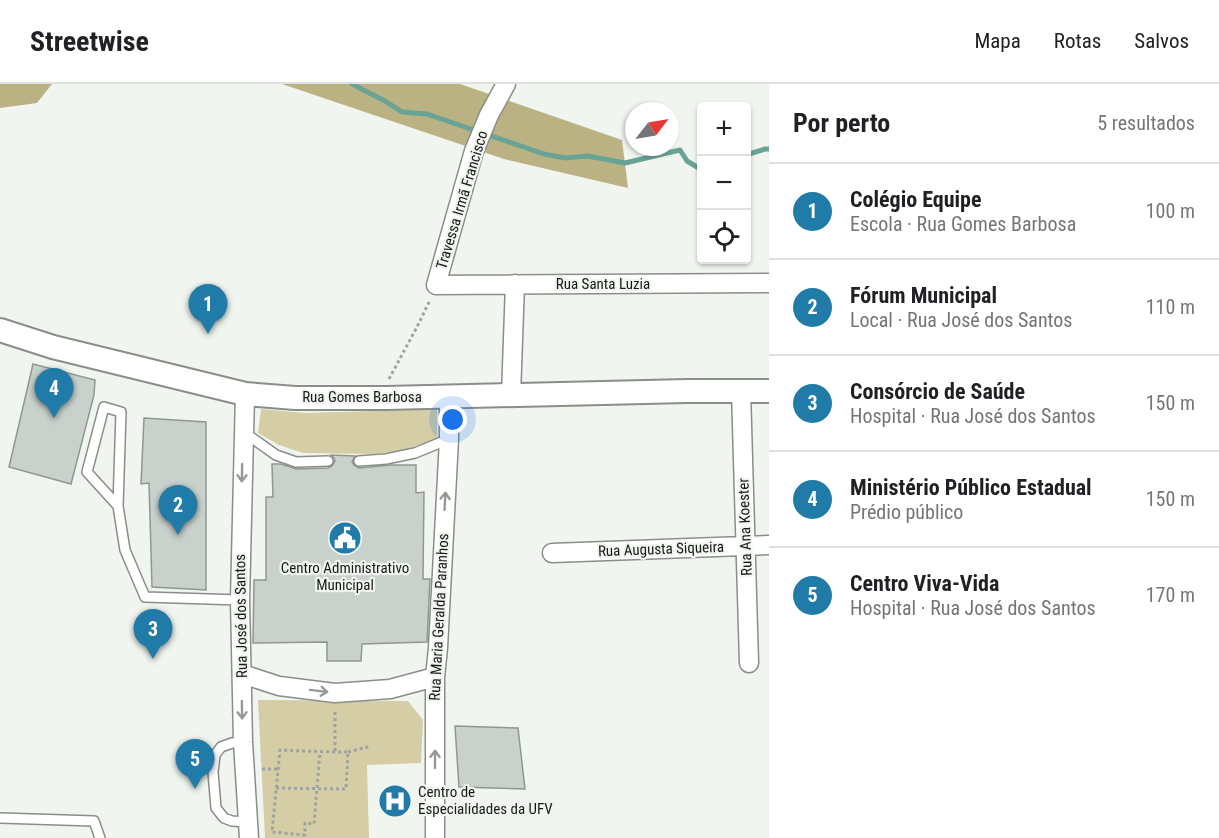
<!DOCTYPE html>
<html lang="pt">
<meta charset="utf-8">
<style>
body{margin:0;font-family:"Roboto Condensed",sans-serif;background:#f6f6f6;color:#202124}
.controls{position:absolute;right:18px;top:18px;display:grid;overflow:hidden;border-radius:6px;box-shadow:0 2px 4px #0004}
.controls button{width:54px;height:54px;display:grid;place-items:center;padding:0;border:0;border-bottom:2px solid #e0e0e0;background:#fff;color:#202124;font:30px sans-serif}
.compass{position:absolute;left:625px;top:18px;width:54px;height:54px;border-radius:50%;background:#fff;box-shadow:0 2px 4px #0004;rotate:59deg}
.you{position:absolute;left:453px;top:336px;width:21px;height:21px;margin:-15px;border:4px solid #fff;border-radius:50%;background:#1a73e8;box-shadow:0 0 0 9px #1a73e833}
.badge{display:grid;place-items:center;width:39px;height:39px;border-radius:50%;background:#217ba9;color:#fff;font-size:20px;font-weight:700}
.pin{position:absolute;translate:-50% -50px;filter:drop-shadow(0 2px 3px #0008)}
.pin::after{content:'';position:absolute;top:32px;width:21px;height:18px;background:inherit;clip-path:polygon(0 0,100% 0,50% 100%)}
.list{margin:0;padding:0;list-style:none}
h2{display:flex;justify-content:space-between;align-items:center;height:78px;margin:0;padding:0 24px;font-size:26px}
h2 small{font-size:20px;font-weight:400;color:#757577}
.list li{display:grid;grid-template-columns:39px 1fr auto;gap:18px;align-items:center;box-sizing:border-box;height:96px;padding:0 24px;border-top:2px solid #e0e0e0}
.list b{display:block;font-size:22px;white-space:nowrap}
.list p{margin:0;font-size:20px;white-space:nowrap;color:#757577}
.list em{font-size:20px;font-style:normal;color:#757577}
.icon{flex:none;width:33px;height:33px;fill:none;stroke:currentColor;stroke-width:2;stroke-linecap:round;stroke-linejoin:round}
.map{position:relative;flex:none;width:769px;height:754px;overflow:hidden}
header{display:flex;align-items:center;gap:36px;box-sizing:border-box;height:84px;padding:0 30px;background:#fff;border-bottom:2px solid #e0e0e0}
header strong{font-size:28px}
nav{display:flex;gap:33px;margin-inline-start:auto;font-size:21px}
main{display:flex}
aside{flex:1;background:#fff}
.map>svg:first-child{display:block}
.green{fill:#d4cda6}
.forest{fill:#bbb283}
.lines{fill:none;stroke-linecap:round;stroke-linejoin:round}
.stream{stroke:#69a396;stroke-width:5}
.building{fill:#c9d1cc;stroke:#909792;stroke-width:1.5}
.service-casing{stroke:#898e87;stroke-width:12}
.minor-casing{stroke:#898e87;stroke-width:21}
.tertiary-casing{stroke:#898e87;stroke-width:26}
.path{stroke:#9fa39e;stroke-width:3;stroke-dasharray:3 3;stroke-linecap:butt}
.service{stroke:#fff;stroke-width:9}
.minor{stroke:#fff;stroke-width:18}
.tertiary{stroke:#fff;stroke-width:22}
.oneway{stroke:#989897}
.labels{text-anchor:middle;stroke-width:4.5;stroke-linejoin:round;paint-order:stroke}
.street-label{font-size:15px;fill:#191a18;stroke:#f0f6ef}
.poi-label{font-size:15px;fill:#191a18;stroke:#f0f6ef}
</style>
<header>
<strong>Streetwise</strong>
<nav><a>Mapa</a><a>Rotas</a><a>Salvos</a></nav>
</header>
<main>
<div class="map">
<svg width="769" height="754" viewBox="0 0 769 754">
<rect width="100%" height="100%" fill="#f0f6ef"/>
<!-- green -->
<path class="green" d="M261,325L305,329L437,325V355L404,366L374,370L303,369L279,361L258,349Z
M258,616L408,617L423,636L421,679L367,681L369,754H265Z"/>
<!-- forest -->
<path class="forest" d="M0,0H52L37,19L0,24Z
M282,0H460L622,56L628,104L504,75Z"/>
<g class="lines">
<!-- stream -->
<path class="stream" d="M352,0L385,17L402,28L427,30L544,70L565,74L588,72L625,79L680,66L687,77L702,86
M746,71L765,65H769"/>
</g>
<!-- building -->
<path class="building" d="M33,280L95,296L94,311L71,400L9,383Z
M144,334L206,338V506L152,503L149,399L141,400Z
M331,371L355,372L352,378L354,381L359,384L391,381H416V409L424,408L423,495H430L427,558L362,560L361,577H327V558L253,559L254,496H266V413H273L272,380H281L296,385L328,384L332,382L335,377L334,374Z
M455,642L518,644L525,705L459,703Z"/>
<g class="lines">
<!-- service casing -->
<g class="service-casing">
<path id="service" d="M245,349L276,371L296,378L328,377
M359,377L386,375L415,369L449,355
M118,422L87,388L104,323L121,328L118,422L125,466L145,513L240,516
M243,658L232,659L221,663L215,671L213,688L216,724L224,734L232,737L248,738
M0,734L94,737L100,754"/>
</g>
<!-- minor casing -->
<g class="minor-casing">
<path id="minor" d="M506,0L489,31L474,67L436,201L769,199
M741,307L749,579
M245,310L240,516L243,658L249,754
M511,311L515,200
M552,469L769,461
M242,590L279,602L335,609L390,605L435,593
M435,754V593L438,564L449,355V312"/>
</g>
<!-- tertiary casing -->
<g class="tertiary-casing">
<path id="tertiary" d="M0,246L53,263L245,310L295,314H386L687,307H769"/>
</g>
<!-- path -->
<path class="path" d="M389,295L418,241L430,216
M335,667V626
M348,668L371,662
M262,685H278
M276,704L346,705L348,668C326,668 303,667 280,666L272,748L305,751V739L314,740L320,668"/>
<!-- service -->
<use href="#service" class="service"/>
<!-- minor -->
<use href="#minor" class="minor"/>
<!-- tertiary -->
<use href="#tertiary" class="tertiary"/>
</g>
<!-- one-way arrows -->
<defs><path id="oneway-shaft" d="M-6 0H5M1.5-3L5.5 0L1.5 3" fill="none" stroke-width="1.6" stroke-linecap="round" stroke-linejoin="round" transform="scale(1.5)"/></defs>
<g class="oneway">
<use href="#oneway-shaft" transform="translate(242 389) rotate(91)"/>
<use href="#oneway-shaft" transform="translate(445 417) rotate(-87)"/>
<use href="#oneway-shaft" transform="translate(319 607) rotate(7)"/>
<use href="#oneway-shaft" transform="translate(242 626) rotate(89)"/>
<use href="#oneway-shaft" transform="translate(435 675) rotate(-90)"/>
</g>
<!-- icons -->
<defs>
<g id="civic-disc" transform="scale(1.725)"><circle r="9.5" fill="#217ba9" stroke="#f0f6ef"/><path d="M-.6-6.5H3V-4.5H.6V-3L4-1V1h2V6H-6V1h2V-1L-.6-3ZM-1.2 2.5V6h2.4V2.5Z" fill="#fff"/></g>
<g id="hospital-disc" transform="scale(1.725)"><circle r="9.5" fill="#217ba9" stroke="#f0f6ef"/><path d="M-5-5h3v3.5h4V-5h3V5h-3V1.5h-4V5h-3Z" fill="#fff"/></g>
</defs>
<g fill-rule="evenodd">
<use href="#civic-disc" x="345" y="454"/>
<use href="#hospital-disc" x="395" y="717"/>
</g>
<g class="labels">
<!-- street labels -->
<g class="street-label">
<text transform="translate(462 116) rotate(-73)" y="5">Travessa Irmã Francisco</text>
<text x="603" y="205">Rua Santa Luzia</text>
<text x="362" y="318">Rua Gomes Barbosa</text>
<text transform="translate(745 443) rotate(-92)" y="5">Rua Ana Koester</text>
<text transform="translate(661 465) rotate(-2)" y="5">Rua Augusta Siqueira</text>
<text transform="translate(241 532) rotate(-91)" y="5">Rua José dos Santos</text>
<text transform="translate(439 533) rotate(-87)" y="5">Rua Maria Geralda Paranhos</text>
</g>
<!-- poi labels -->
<g class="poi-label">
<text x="345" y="489">Centro Administrativo<tspan x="345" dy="17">Municipal</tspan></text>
<text x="418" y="713" text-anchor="start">Centro de<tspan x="418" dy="17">Especialidades da UFV</tspan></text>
</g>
</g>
</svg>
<div class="controls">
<button>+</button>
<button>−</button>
<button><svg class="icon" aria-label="locate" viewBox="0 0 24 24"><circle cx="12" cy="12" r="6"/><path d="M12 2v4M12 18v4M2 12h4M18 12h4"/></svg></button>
</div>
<svg class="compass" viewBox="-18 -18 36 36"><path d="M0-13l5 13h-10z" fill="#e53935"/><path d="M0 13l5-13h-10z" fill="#757577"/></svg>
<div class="you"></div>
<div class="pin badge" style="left:208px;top:250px">1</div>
<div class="pin badge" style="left:178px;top:451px">2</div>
<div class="pin badge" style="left:153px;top:575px">3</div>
<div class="pin badge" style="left:54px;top:334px">4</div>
<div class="pin badge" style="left:195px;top:705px">5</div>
</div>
<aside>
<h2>Por perto<small>5 resultados</small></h2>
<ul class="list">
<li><span class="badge">1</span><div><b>Colégio Equipe</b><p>Escola · Rua Gomes Barbosa</p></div><em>100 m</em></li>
<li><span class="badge">2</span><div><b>Fórum Municipal</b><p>Local · Rua José dos Santos</p></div><em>110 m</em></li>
<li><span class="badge">3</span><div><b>Consórcio de Saúde</b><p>Hospital · Rua José dos Santos</p></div><em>150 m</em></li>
<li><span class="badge">4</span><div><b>Ministério Público Estadual</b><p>Prédio público</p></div><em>150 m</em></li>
<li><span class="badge">5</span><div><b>Centro Viva-Vida</b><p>Hospital · Rua José dos Santos</p></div><em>170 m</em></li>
</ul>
</aside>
</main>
